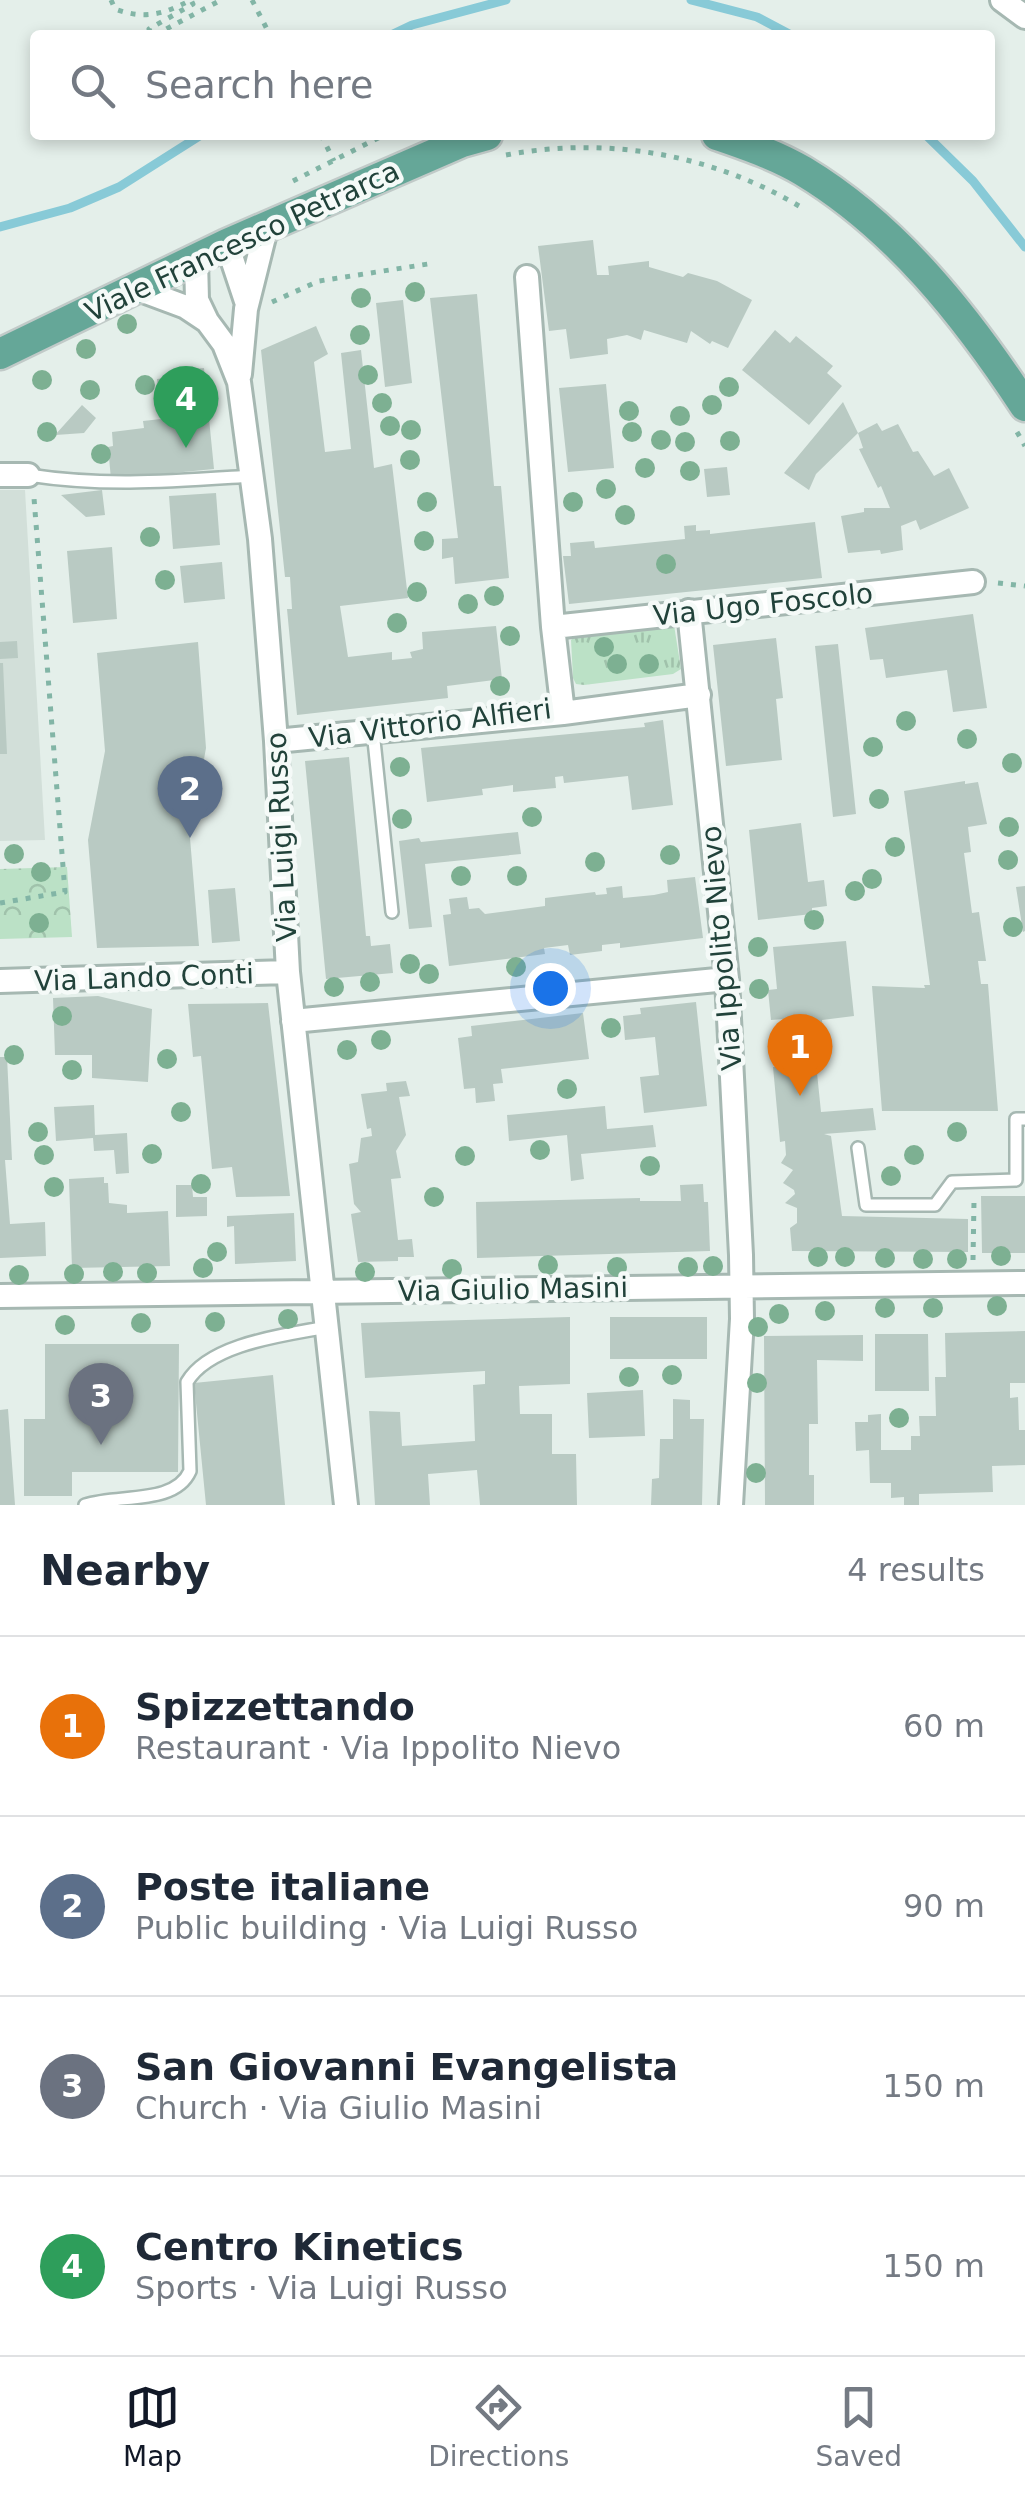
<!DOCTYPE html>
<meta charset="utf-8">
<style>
body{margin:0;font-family:"DejaVu Sans",sans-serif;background:#f6f6f7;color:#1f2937}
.you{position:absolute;left:550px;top:988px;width:35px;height:35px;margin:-25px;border:8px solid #fff;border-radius:50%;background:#1a73e8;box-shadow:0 0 0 15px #1a73e833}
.badge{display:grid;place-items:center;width:65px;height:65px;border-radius:50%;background:#111827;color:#fff;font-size:32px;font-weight:700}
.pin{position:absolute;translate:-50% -82px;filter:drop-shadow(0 2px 5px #0008)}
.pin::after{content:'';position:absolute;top:52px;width:35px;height:30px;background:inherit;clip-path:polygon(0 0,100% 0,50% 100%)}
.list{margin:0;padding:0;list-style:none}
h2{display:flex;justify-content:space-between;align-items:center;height:130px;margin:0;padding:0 40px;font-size:42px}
h2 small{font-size:32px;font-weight:400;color:#747a83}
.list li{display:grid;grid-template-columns:65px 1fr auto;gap:30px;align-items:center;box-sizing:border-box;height:180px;padding:0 40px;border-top:2px solid #e0e1e3}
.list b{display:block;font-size:38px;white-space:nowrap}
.list p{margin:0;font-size:32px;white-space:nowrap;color:#747a83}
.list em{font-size:32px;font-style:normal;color:#747a83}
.icon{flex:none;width:55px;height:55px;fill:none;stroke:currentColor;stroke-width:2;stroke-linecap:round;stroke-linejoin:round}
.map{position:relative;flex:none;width:1025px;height:1505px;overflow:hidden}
.search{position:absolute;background:#fff;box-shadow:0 5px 15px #0003;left:30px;right:30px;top:30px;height:110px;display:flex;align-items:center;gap:25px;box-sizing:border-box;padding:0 35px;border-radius:10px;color:#747a83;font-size:38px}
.sheet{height:850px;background:#fff}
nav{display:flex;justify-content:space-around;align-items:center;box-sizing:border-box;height:140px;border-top:2px solid #e0e1e3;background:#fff;font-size:28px;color:#747a83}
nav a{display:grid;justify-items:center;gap:5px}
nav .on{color:#111827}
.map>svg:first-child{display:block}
.built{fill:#d2dfd9}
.grass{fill:url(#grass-tufts)}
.park{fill:url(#park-crowns)}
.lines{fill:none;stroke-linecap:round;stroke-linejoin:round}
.stream{stroke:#88cad7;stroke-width:9}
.building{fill:#b9cac3}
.service-casing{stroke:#a6b8b2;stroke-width:16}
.minor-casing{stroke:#a6b8b2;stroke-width:28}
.primary-casing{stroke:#c1cac8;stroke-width:35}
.path{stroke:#82b5a6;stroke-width:5;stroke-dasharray:5 8;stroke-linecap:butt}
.service{stroke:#fff;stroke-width:11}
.minor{stroke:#fff;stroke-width:22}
.primary{stroke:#65a798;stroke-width:30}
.tree{fill:#7db092}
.labels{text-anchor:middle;stroke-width:9;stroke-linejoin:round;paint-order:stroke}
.street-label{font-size:28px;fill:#21423a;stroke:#f5faf8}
</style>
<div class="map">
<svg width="1025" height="1505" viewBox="0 0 1025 1505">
<defs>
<pattern id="grass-tufts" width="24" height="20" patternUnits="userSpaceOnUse" patternTransform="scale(2.5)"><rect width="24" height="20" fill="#bbe1c6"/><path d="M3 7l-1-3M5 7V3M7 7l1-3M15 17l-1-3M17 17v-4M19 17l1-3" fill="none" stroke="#a0c2ab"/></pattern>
<pattern id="park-crowns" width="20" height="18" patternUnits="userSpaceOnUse" patternTransform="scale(2.5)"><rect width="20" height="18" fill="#bbe1c6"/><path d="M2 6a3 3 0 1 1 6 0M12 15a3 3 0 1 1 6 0" fill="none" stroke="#a0c2ab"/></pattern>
</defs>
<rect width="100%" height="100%" fill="#e4efea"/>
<!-- built -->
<path class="built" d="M0,490H25L45,840L0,841Z"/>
<!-- grass -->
<path class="grass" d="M674,625L681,669L673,674L584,685L576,684L573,678L571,640L578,634Z"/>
<!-- park -->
<path class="park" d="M67,867L72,937L0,939V869Z"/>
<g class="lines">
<!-- stream -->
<path class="stream" d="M691,0L757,17L791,35
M391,35L412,25L506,0
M926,135L973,181L1025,247
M0,227L70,208L119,187L201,135"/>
</g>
<!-- building -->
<path class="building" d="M593,240L597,275H609L608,266L649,261V267L683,277L688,273L717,281L752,300L728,348L712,341L710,344L691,331L687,343L644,330L641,340L627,335L607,339L608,354L570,359L566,329L549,331L538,246Z
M477,294L494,486H501L509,578L455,584L453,557L442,559V539L458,538L430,298Z
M403,300L412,383L385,387L376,303Z
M316,326L328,354L314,362L325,452L351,449L341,353L361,350L374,468L392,464L408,598L340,606L348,657L392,652V660L412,658L410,652L423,649L422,632L496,626L502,679L447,686L448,698L297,715L287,609H292L290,577H285L261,350Z
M775,330L790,343L796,336L833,366L827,373L842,386L809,425L742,370Z
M204,368L214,469L111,479L108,447L113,446L112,432L144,428L143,421L161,419L157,379L184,376L183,370Z
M606,384L614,468L568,472L559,388Z
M843,402L858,433L877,423L882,431L898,424L913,452L918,451L934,476L949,468L969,508L920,530L916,520L901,526L903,550L881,554L880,550L848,553L841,516L864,512V508H890L881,486L878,488L859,449L863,448L858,433L816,474L809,490L784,473Z
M82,405L96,418L84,433L55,435Z
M727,467L730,495L707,497L704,469Z
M102,490L105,515L86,517L61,495Z
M216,493L220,545L173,549L169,496Z
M815,522L822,578L569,604L563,556H571L570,543L594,541L595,548L685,539L684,526L696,525V531L710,530V534Z
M112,547L117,619L73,623L67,551Z
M222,562L225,599L184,603L180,566Z
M973,614L987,708L953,712L947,670L886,678L883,659L870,660L865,628Z
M776,638L783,698L776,699L782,760L726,766L713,645Z
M17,641L18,658L0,659V642Z
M198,642L206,748L190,838L199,946L97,948L88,840L105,751L97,653Z
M838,644L856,814L833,817L815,646Z
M0,663H3L7,754H0Z
M663,720L673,805L632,810L628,776L564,783L563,776L555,777L556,788L513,792V785L482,789L483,795L427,802L421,748L645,727L644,723Z
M349,757L366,936H370L371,946L390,944L393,973L326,979L305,761Z
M965,781V784L978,782L987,824L968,827L971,852L964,853L972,913L979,912L986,961H978L981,984H988L998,1111H882L872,986L925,988L924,985H930L904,791Z
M801,823L808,882L824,880L827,906L812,908V914L758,920L749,830Z
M518,832L521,854L425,864L432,927L409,929L399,841L419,838L421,842Z
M695,877L703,938L620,948V943L602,945V951L570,955L568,945L544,948L545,954L449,966L443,915L451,914L449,899L467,897L469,909L479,908L485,914L545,906V898L595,892L596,895L607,894L606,888L622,886L623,898L654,895L668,892L667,880Z
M1025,886V931L1023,932L1016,887Z
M235,888L240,941L212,943L208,890Z
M846,941L854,1016L822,1020L824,1039L787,1046L784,1019L771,1020L768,990L777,989L773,947Z
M98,996L152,1009L148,1082L92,1078V1055H55L53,998Z
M696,1002L707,1106L644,1113L640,1077L659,1075L655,1037L625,1040L623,1016L641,1014L640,1008Z
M268,1003L290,1196L236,1197L232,1167L212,1169L201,1056L193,1057L188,1004Z
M583,1013L589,1059L501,1069L503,1083L493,1084L495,1101L476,1103L475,1088L464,1089L458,1038L472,1036L471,1026Z
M0,1057H7L12,1160H5L10,1224L45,1222L46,1256L0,1258Z
M816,1063L821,1112L873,1108L876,1130L824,1134L831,1136L842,1216L968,1219V1252L792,1251L790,1228L797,1223V1208L785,1203L795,1194L794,1190L783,1183L793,1170L781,1163L786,1155L785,1141L780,1142L773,1067Z
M406,1081L410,1096L399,1097L406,1135L396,1151L401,1178L391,1179L398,1240L412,1239L414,1257H398V1261L358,1262L351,1214L361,1212L354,1204L349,1164L358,1162L361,1138L372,1136L371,1128L367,1129L361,1094L387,1091L386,1083Z
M94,1105L95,1135L127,1133L129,1173L116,1174L114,1150L94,1151L93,1138L56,1141L54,1107Z
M605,1106L607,1129L653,1125L656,1147L581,1154L584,1179L571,1181L567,1135L509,1141L507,1115Z
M104,1177V1183H108L109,1203L127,1205V1213L168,1211L170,1266L72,1268L69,1179Z
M703,1184L704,1202H708L710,1251L477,1258L476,1202L640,1198V1201H681L680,1185Z
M176,1185H192L193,1197H207V1216L176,1217Z
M981,1196H1025V1253H982Z
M294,1213L296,1261L235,1264L234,1226L227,1227V1216Z
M570,1317V1384L519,1386L520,1414H552V1454H576L577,1505H480L477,1470L428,1474L430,1505H375L369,1411L400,1412L402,1446L475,1441L473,1385L485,1384V1371L365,1378L361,1323Z
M610,1317H707V1359H610Z
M1025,1331V1383H1010V1398L1018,1397L1019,1430H1025V1465L992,1466L993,1492L919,1494V1505H904V1497L891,1498V1483H870L869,1450L856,1451L855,1422H868V1415L881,1414V1450H911V1436H920L919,1416H936L935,1377H946L945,1333Z
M875,1334H928L929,1391H875Z
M863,1335V1361L817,1360L818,1424H809V1475H814V1505H765L764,1336Z
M45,1344H179L178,1472H72V1496H24V1419H45Z
M273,1375L285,1505H206L194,1383Z
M643,1390L645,1436L589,1438L587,1393Z
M673,1399L690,1400V1419H704L702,1505H651L652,1479L659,1478L660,1439H673Z
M8,1409L15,1505H0V1410Z"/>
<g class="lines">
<!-- service casing -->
<g class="service-casing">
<path id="service" d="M28,475C106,487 173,481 252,476
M373,731L392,912
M858,1148L866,1205H935L952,1182L1016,1180V1119H1025
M85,1505C119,1494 175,1505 190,1471L187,1382C210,1343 286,1335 327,1327"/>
</g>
<!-- minor casing -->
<g class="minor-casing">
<path id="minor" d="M1002,0L1025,17
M227,244L246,301
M196,259L197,300L207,321L224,344L239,382L260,539L276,741L288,972L346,1505
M135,288L186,307L207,321
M240,374L246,309L267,225
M0,475H28
M689,611L727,979L741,1255L742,1319L731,1505
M553,627L973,582
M563,713L699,695
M276,741L563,713L553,627L527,277
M0,981L288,972
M293,1021L727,979
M0,1296L1025,1283"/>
</g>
<!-- primary casing -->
<g class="primary-casing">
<path id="primary" d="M717,135C746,145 776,155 803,171C896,227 966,316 1025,406
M0,354L227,244L462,142L487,135"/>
</g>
<!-- path -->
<path class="path" d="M111,0L115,9C145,20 164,14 191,0L193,4L149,29L152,35
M252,0L270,35
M155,35L221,0
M321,135L334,161
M506,155C607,136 711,154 799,206
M293,181L384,135
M272,302L319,281L428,264
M1017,432L1025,446
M998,583L1025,586
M0,903L65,892L34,498
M973,1260L974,1201"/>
<!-- service -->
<use href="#service" class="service"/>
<!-- minor -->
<use href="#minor" class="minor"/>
<!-- primary -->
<use href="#primary" class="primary"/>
</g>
<!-- trees -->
<g class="tree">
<circle cx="415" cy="292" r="10"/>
<circle cx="361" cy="298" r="10"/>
<circle cx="127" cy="324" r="10"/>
<circle cx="360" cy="335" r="10"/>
<circle cx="86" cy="349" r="10"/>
<circle cx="368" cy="375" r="10"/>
<circle cx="42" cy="380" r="10"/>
<circle cx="145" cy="385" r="10"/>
<circle cx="729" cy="387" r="10"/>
<circle cx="90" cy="390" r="10"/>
<circle cx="382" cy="403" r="10"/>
<circle cx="712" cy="405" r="10"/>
<circle cx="629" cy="411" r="10"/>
<circle cx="680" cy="416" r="10"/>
<circle cx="390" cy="426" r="10"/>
<circle cx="411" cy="430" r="10"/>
<circle cx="47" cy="432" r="10"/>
<circle cx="632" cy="432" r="10"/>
<circle cx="661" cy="440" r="10"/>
<circle cx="730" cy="441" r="10"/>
<circle cx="685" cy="442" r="10"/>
<circle cx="101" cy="454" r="10"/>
<circle cx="410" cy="460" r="10"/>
<circle cx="645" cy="468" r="10"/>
<circle cx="690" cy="471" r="10"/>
<circle cx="606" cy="489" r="10"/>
<circle cx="427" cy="502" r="10"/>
<circle cx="573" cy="502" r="10"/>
<circle cx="625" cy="515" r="10"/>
<circle cx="150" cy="537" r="10"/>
<circle cx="424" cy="541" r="10"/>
<circle cx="666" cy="564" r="10"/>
<circle cx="165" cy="580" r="10"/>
<circle cx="417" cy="592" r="10"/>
<circle cx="494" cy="596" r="10"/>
<circle cx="468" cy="604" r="10"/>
<circle cx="397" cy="623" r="10"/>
<circle cx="510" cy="636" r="10"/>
<circle cx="604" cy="647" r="10"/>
<circle cx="617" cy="664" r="10"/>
<circle cx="649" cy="664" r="10"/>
<circle cx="500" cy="686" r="10"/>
<circle cx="906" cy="721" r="10"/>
<circle cx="967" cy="739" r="10"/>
<circle cx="873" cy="747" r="10"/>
<circle cx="1012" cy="763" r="10"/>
<circle cx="400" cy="767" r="10"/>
<circle cx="879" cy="799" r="10"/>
<circle cx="532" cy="817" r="10"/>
<circle cx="402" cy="819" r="10"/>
<circle cx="1009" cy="827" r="10"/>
<circle cx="895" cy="847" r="10"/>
<circle cx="14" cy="854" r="10"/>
<circle cx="670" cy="855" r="10"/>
<circle cx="1008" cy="860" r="10"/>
<circle cx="595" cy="862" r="10"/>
<circle cx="41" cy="872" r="10"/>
<circle cx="461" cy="876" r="10"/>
<circle cx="517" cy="876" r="10"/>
<circle cx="872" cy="879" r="10"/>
<circle cx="855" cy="891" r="10"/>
<circle cx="814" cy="920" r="10"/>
<circle cx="39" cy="923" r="10"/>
<circle cx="1013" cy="927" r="10"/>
<circle cx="758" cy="947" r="10"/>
<circle cx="410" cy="964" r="10"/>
<circle cx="516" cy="967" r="10"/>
<circle cx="429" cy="974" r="10"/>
<circle cx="370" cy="982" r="10"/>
<circle cx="334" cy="987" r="10"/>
<circle cx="759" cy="989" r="10"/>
<circle cx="62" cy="1016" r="10"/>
<circle cx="611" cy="1028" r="10"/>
<circle cx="381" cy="1040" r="10"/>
<circle cx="347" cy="1050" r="10"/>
<circle cx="14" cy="1055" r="10"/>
<circle cx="167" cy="1059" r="10"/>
<circle cx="72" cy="1070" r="10"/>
<circle cx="567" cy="1089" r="10"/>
<circle cx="181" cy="1112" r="10"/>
<circle cx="38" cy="1132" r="10"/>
<circle cx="957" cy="1132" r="10"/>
<circle cx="540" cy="1150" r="10"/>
<circle cx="152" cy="1154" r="10"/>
<circle cx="44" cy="1155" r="10"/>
<circle cx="914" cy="1155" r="10"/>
<circle cx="465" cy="1156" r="10"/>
<circle cx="650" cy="1166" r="10"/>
<circle cx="891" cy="1176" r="10"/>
<circle cx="201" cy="1184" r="10"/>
<circle cx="54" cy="1187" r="10"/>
<circle cx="434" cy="1197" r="10"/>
<circle cx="217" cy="1252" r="10"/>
<circle cx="1001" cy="1256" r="10"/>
<circle cx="818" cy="1257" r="10"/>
<circle cx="845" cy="1257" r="10"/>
<circle cx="885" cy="1258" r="10"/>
<circle cx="923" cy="1259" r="10"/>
<circle cx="957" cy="1259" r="10"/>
<circle cx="548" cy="1265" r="10"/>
<circle cx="713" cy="1266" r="10"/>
<circle cx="617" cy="1267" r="10"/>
<circle cx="688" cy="1267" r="10"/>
<circle cx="203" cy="1268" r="10"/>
<circle cx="452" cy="1269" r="10"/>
<circle cx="113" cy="1272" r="10"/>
<circle cx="365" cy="1272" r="10"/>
<circle cx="147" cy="1273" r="10"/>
<circle cx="74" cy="1274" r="10"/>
<circle cx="19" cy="1275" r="10"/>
<circle cx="997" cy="1306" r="10"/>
<circle cx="885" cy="1308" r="10"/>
<circle cx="933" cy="1308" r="10"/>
<circle cx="825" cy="1311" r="10"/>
<circle cx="779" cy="1314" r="10"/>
<circle cx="288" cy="1319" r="10"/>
<circle cx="215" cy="1322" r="10"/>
<circle cx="141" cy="1323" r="10"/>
<circle cx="65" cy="1325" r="10"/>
<circle cx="758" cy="1327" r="10"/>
<circle cx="672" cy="1375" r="10"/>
<circle cx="629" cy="1377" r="10"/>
<circle cx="757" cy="1383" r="10"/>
<circle cx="899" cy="1418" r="10"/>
<circle cx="756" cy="1473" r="10"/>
</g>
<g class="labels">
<!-- street labels -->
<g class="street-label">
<text transform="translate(242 241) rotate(-25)" y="10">Viale Francesco Petrarca</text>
<text transform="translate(763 604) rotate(-6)" y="10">Via Ugo Foscolo</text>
<text transform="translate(430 723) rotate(-7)" y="10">Via Vittorio Alfieri</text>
<text transform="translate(281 837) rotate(-93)" y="10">Via Luigi Russo</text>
<text transform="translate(721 948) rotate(-95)" y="10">Via Ippolito Nievo</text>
<text transform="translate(144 977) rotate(-2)" y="10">Via Lando Conti</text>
<text transform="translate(513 1289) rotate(-1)" y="10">Via Giulio Masini</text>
</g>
</g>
</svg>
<div class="you"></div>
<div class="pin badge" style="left:800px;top:1096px;background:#e8710a">1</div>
<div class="pin badge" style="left:190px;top:838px;background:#5c6f8a">2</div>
<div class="pin badge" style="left:101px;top:1445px;background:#6b7280">3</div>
<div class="pin badge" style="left:186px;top:448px;background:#2e9e5b">4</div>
<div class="search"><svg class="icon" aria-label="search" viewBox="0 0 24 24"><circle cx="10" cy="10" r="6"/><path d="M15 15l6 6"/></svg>Search here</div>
</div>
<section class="sheet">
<h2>Nearby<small>4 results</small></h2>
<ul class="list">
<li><span class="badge" style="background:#e8710a">1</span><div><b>Spizzettando</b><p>Restaurant · Via Ippolito Nievo</p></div><em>60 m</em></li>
<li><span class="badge" style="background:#5c6f8a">2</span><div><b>Poste italiane</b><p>Public building · Via Luigi Russo</p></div><em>90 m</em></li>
<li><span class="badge" style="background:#6b7280">3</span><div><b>San Giovanni Evangelista</b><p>Church · Via Giulio Masini</p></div><em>150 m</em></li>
<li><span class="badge" style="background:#2e9e5b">4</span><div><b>Centro Kinetics</b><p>Sports · Via Luigi Russo</p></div><em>150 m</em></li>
</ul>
</section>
<nav>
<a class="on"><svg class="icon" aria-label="map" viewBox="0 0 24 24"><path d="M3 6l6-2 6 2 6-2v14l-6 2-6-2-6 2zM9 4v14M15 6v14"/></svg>Map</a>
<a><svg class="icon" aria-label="directions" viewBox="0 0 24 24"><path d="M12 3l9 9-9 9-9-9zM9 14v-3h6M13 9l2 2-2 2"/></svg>Directions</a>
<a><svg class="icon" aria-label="saved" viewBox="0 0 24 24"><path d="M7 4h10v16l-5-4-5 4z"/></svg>Saved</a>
</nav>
